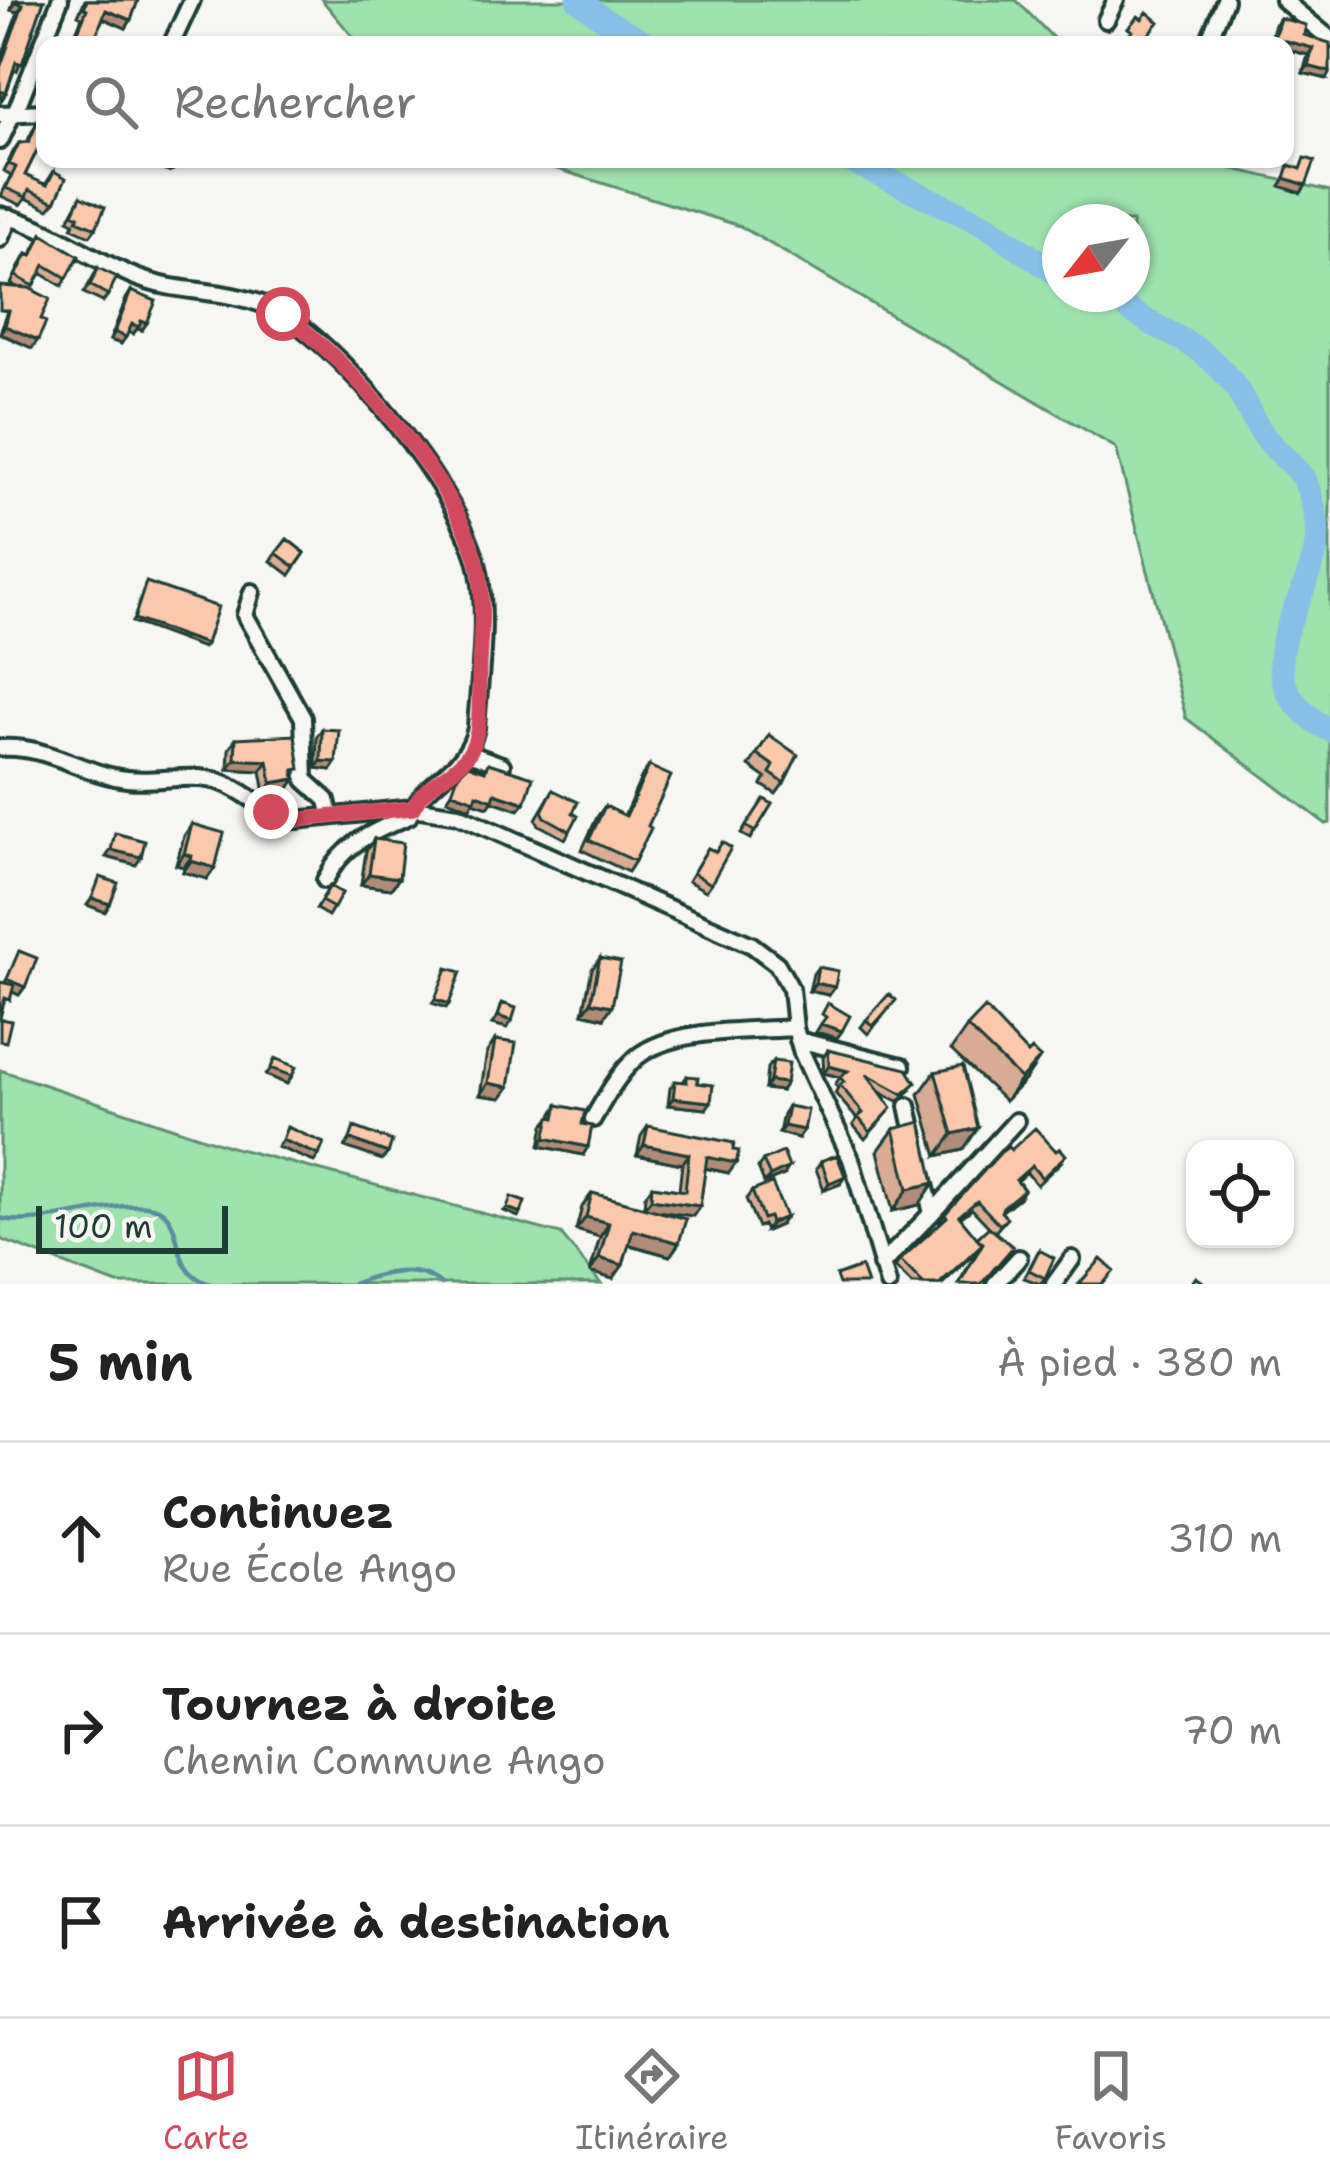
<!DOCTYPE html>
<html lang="fr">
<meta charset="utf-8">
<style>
body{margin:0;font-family:"Shantell Sans",sans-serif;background:#f6f6f6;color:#222}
.controls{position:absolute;right:36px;bottom:36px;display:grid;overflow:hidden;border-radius:24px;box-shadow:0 3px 9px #0004}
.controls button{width:108px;height:108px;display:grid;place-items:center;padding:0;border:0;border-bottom:3px solid #e0e0e0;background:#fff;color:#222;font:60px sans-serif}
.compass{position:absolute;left:1042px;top:204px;width:108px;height:108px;border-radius:50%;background:#fff;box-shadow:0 3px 9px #0004;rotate:239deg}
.scale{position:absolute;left:36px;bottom:30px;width:192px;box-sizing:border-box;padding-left:12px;border:6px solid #1f3d34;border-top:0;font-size:33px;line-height:42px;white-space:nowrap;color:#1f3d34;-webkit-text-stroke:9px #f6f6f2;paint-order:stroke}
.stop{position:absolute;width:36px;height:36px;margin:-27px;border:9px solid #d1495b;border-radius:50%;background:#fff}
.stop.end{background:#d1495b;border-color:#fff;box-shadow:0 3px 12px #0008}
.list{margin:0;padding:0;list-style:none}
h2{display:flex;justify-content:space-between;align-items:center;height:156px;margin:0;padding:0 48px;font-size:51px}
h2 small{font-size:39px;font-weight:400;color:#767676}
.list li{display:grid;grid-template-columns:78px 1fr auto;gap:36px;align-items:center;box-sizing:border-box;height:192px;padding:0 48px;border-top:3px solid #e0e0e0}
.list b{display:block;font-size:45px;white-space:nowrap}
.list p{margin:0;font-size:39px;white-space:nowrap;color:#767676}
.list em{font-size:39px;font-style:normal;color:#767676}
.icon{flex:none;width:66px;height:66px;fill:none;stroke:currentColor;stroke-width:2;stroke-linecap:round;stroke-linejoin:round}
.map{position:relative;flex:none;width:1330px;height:1284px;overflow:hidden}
.search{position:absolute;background:#fff;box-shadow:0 3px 9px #0004;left:36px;right:36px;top:36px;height:132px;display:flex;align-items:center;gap:30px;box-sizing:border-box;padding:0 42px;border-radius:24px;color:#767676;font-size:45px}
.sheet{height:732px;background:#fff}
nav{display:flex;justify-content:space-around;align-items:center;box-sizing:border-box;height:168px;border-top:3px solid #e0e0e0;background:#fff;font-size:33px;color:#767676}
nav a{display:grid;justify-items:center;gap:6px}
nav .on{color:#d1495b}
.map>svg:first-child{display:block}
.green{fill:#9ee2ad;stroke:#5e9070;stroke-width:3;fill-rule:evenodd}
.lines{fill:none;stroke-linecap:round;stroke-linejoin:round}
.stream{stroke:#5d8c9f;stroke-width:4.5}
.river{stroke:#87c0e6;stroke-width:24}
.minor-casing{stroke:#1f3d34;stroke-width:22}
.minor{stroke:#f6f6f2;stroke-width:14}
.wall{fill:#d8ac93;stroke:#1f3d34;stroke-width:3;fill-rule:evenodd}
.shaded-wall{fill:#b08c78;stroke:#1f3d34;stroke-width:3}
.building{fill:#fbc8ab;stroke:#1f3d34;stroke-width:3}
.route{stroke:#d1495b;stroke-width:15}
</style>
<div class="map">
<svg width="1330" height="1284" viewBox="0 0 1330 1284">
<rect width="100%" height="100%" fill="#f6f6f2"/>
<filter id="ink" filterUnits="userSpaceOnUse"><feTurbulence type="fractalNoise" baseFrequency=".00833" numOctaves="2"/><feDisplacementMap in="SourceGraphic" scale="24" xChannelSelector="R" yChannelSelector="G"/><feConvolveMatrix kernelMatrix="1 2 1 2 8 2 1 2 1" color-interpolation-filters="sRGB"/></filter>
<g filter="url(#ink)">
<!-- green -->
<path class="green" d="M322,0H1016L1060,45H360Z
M525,159H1190L1330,191V823L1326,824L1186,718L1116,448L740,226ZM1060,222H1132V294H1060Z
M0,1070L231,1147L561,1234L601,1284H117L0,1239Z"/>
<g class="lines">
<!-- stream -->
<path class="stream" d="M0,1218C41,1230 133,1193 160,1210C187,1227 167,1270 210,1284
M352,1284C380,1273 417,1263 441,1284"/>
<!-- river -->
<path class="river" d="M578,0L607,21L651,45
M846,159L987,226L1060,276
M1104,294C1121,303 1135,315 1151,323C1186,342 1205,349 1232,382C1245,399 1251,420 1265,437C1295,473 1307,466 1316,520C1328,586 1243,651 1301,709C1310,718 1318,725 1330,730"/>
<!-- minor casing -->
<g class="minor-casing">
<path id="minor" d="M1283,0L1330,39
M1106,20L1116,0
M1210,37L1225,0
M171,45L192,0
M15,113L60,0
M0,114L45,112
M0,141L13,113
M164,159L168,162
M0,215C48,226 88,257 133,276C175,294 224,288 267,306C336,335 466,497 479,572C488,618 479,681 476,728C467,771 427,777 409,816C373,832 345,842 325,880
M0,239L10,217
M252,592L245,615L303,718L305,780L327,800L330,814
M0,748C46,744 82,774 127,779C158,783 190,772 221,782C248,791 267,816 296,820L413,808L458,815L752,945L777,964L791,989L795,1028L802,1053L851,1159L888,1284
M468,753L502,765
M798,1040L902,1066
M908,1106L916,1142
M593,1119C605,1098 618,1074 637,1057C672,1028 750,1031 795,1028
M932,1213L1016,1121
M881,1265L932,1213L923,1176
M995,1284L1019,1258
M1054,1284L1072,1259"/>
</g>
<!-- minor -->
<use href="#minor" class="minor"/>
</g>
<!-- wall -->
<path class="wall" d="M14,0H44L17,71H14L6,93L1,101L0,61L18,12L11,10Z
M85,0H138L131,20L126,28L103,18L92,45H74L71,44L82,17L78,15Z
M1280,18L1304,35L1327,79L1303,73L1308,55L1269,44L1275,24Z
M39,118L45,121V154L37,151L25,175L45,185L54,171L55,202L49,209L26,198L21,205L1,196L11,175L4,171L14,150L19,143L27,142Z
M81,196L96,228L90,236L72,228L74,223L68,220Z
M42,234L67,278L62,286L41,273L32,290L41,319L32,348L0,334L4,319L17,287L11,284L22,261L27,254L31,256Z
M98,268L108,295L103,302L84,293Z
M131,291L142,330L137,329L133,334L128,332L121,344L110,340L126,299Z
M287,539L305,553L290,575L271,561Z
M322,729L331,770L316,768L317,736Z
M769,735L784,783L776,794L762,785L766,778L749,766Z
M236,738L295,776L288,790L265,793L261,771L228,769L229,749Z
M649,766L648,826L635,861L628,872L582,850L597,817L605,806L624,816L642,776Z
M553,790L573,813L570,831L565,839L539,825L536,819Z
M764,799L772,804L750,839L741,834Z
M192,824L207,879L183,872L184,867L176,865L184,836Z
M374,839L399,878L391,889L361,885L366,851Z
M708,848L715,852L711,884L706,891L688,881Z
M330,886L342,893L328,916L316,909Z
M600,958L604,1018L583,1013L592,969Z
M818,967L835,987L829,995L809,991L813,974Z
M896,1000L868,1034L861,1027L866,1020Z
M967,1027L1040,1058L1025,1080L1005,1101L951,1050Z
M495,1040L509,1087L501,1098L480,1095L487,1052Z
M828,1050L911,1090L898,1101L880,1092L892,1108L865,1139L853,1125L857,1119L835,1093L838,1088L835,1085L840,1077L824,1073L823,1058Z
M773,1061L781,1091L765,1089L767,1068Z
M935,1072L978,1128L963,1150L937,1156L919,1094Z
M687,1076L697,1083L706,1109L668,1105L670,1088L675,1081L683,1082Z
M558,1105L583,1155L540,1146L544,1125L551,1117Z
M788,1106L798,1138L779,1133L783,1114Z
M648,1126L729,1173L705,1168L700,1206L693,1216L657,1211L679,1243L670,1256L629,1245L613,1279L590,1272L600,1237L576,1230L582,1207L592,1193L644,1207L645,1196L652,1186L679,1190L682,1164L637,1155L641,1136Z
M894,1129L919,1205L893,1211L878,1151Z
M1011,1150L1061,1162L1037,1185L1027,1173L1018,1181L1024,1190L1019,1198L1001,1212L1007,1218L995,1232L1007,1254L958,1284L978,1250L942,1284H912L895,1267L900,1260L941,1223L939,1222L945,1214ZM972,1209L989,1227L977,1238L960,1218Z
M763,1161L784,1175L764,1183L758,1168Z
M821,1161L840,1184L824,1190L816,1169Z
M752,1191L780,1225L766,1231L763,1225L758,1227L746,1199Z
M1039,1250L1045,1278L1040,1284L1024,1278Z"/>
<!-- shaded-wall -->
<path class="shaded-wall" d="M16,2L23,4L18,12L11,10Z
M106,10L131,20L126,28L101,17Z
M76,36L93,43L92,45L71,44Z
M1274,38L1313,48L1308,55L1285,49V45L1269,44Z
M1308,66L1330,72V74L1327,79L1303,73Z
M1285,178L1306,185L1301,193L1280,186Z
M141,321L147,323L142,330L137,329L133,334L126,331L132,324Z
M5,326L38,340L32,348L0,333Z
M115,332L126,337L121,344L110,340Z
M134,619L206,644L203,648L132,622Z
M235,759L268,761L261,771L228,769Z
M321,761L336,762L331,770L316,768Z
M295,779L288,790L265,793L272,783Z
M452,792L495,793L525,803L519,810L492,801L488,807L473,802L470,808L447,799Z
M111,850L141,857L136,865L106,857Z
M184,854L192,856L184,867L176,865Z
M191,861L215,868L207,879L183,872Z
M369,874L399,878L391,889L361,885Z
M92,898L110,904L105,912L87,905Z
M7,979L25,987L19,995L2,987Z
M815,983L835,987L829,995L809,991Z
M435,999L449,1004L446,1008L432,1003Z
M591,1002L612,1006L604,1018L583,1013Z
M498,1016L512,1021L507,1028L492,1024Z
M821,1024L842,1031L837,1038L816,1032Z
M1040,1058L1025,1080L1005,1101L1021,1079Z
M829,1066L848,1071L843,1078L824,1073Z
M271,1068L292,1076L287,1084L266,1075Z
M770,1081L786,1083L781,1091L765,1089Z
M488,1083L509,1087L501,1098L480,1095Z
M673,1098L711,1102L706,1109L668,1105Z
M784,1126L804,1130L798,1138L779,1133Z
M978,1128L963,1150L937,1156L953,1134Z
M545,1138L588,1147L583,1155L540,1146Z
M350,1139L388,1153L382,1160L345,1147Z
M282,1140L319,1155L314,1162L277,1147Z
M644,1145L689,1154L682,1164L637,1155Z
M707,1157L736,1163L729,1173L700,1167Z
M789,1167L784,1175L764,1183L770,1176Z
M845,1176L840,1184L824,1190L829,1183Z
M934,1183L919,1205L893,1211L908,1189Z
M651,1199L700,1206L693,1216L643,1209Z
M507,1208L521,1213L518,1217L504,1211Z
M586,1217L609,1223L600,1237L576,1230Z
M786,1217L780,1225L766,1231L771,1223Z
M633,1230L679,1243L670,1256L624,1243Z
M982,1244L976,1252L942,1284H939Z
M599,1258L623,1265L613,1279L590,1272Z"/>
<!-- building -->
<path class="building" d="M17,0H44L22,64L16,62L6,93L0,91V68L23,4L16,2Z
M87,0H138L131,20L106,10L93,43L76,36L87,9L84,8Z
M1147,12L1159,22L1140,45H1121L1132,31L1128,28L1138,16L1142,19Z
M1280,18L1306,25L1304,35L1330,43V72L1308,66L1313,48L1274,38Z
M39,118L45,121V144L41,142L25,175L47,185L54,171L66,178L55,202L29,190L26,197L6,188L16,167L9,164L19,143L29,142Z
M1305,158L1315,161L1306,185L1285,178L1289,165L1301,169Z
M81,196L105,207L96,228L77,220L79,216L73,213Z
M42,234L79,256L67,278L45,265L34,286L16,276L27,254L32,256Z
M98,268L117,277L108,295L90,285Z
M0,286L29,288L50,299L41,319L46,322L38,340L5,326L9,311L0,310Z
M131,291L156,301L147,323L141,321L139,327L132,324L126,337L115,332Z
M287,539L305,553L295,567L276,553Z
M146,582L218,607L206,644L134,619Z
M322,729L339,730L336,762L321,761Z
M295,735L300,769L294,770L295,779L272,783L268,761L235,759L236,738Z
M769,735L798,755L784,783L770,773L774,766L757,754Z
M488,763L533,777L525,803L495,793L493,800L477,794L475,800L452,792L458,775L468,765L485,771Z
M649,766L671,776L648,826L651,828L635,861L589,840L605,806L626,816Z
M553,790L578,802L573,813L578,816L570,831L545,817L542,811Z
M764,799L772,804L755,832L746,826Z
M192,824L224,833L215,868L191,861L192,856L184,854Z
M115,833L145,841L141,857L111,850Z
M374,839L403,843L399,878L369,874Z
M722,842L731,848L711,884L693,873L708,848L716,852Z
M100,877L118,883L110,904L92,898Z
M330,886L342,893L334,908L321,901Z
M19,951L37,958L25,987L7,979Z
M600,958L621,962L612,1006L591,1002Z
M818,967L838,971L835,987L815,983Z
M447,968L461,972L449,1004L435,999Z
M0,982L14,985L10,1000L5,998L0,1018Z
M889,994L896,1000L873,1026L866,1020Z
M502,1003L516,1008L512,1021L498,1016Z
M828,1003L850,1016L842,1031L821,1024L826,1017L822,1014Z
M985,1008L1028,1054L1032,1050L1040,1058L1021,1079L967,1027Z
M0,1019L11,1021L6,1042L0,1041Z
M495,1040L516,1043L509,1087L488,1083Z
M828,1050L907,1069L916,1083L903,1094L867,1074L892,1108L870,1132L858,1117L863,1113L840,1085L844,1082L840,1077L848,1071L829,1066Z
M275,1058L296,1067L292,1076L271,1068Z
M773,1061L789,1063L786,1083L770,1081Z
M963,1066L978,1128L953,1134L935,1072Z
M687,1076L698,1077L697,1083L713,1085L711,1102L673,1098L675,1081L687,1082Z
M558,1105L585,1111L582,1124L592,1126L588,1147L545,1138L550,1117L555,1118Z
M788,1106L808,1110L804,1130L784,1126Z
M921,1122L934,1183L908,1189L894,1129Z
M648,1126L734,1143L733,1150L739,1151L736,1163L707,1157L700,1206L651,1199L652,1186L685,1191L689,1154L644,1145Z
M287,1127L324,1143L319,1155L282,1140Z
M354,1127L392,1141L388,1153L350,1139Z
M1035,1128L1056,1151L1060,1148L1066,1155L1042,1178L1032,1166L1016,1180L1024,1190L1003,1207L1001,1212L1007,1218L1000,1225L977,1201L959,1216L982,1244L939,1284H924L900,1260L947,1217L945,1214L1001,1152L1008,1147L1011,1150Z
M783,1152L789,1167L770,1176L763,1161Z
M837,1155L845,1176L829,1183L821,1161Z
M772,1183L786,1217L771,1223L769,1217L763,1219L752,1191Z
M592,1193L686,1219L679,1243L633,1230L623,1265L599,1258L609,1223L586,1217Z
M511,1197L525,1202L521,1213L507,1208Z
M989,1227L1013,1247L981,1284H959L983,1243L977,1238Z
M1039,1250L1054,1258L1045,1278L1029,1270Z
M1101,1259L1114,1271L1103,1284H1079Z
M861,1267L867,1284H839L836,1276Z
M1196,1277L1206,1284H1191Z"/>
</g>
<g class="lines" filter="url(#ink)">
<!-- route -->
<path class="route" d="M271,812L296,820L413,808C426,781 457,775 471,750C483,728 478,692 479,667C480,638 484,605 480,575C468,495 348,358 283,314"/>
</g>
</svg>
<div class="controls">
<button><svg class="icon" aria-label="locate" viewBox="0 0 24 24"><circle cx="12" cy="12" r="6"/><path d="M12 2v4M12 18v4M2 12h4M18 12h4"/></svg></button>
</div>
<svg class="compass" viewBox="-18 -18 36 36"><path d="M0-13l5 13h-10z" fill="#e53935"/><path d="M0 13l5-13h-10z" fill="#767676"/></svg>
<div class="scale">100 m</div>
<div class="stop" style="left:283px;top:314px"></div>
<div class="stop end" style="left:271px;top:812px"></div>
<div class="search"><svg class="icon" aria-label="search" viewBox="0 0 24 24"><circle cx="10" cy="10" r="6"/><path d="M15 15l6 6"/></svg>Rechercher</div>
</div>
<section class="sheet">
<h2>5 min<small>À pied · 380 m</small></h2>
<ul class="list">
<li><svg class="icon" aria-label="ahead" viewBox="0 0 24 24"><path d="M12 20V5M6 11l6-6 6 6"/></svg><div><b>Continuez</b><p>Rue École Ango</p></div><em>310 m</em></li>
<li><svg class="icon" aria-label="right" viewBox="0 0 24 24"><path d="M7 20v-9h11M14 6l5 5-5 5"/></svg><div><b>Tournez à droite</b><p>Chemin Commune Ango</p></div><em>70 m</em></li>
<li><svg class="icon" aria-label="arrive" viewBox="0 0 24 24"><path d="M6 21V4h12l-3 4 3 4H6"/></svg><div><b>Arrivée à destination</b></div></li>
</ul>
</section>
<nav>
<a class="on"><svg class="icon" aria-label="map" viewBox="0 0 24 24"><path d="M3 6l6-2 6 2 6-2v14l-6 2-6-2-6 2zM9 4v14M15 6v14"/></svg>Carte</a>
<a><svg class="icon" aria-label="directions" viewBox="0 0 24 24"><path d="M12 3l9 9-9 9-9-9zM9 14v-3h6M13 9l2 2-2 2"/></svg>Itinéraire</a>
<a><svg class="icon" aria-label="saved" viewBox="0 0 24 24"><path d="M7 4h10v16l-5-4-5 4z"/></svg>Favoris</a>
</nav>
